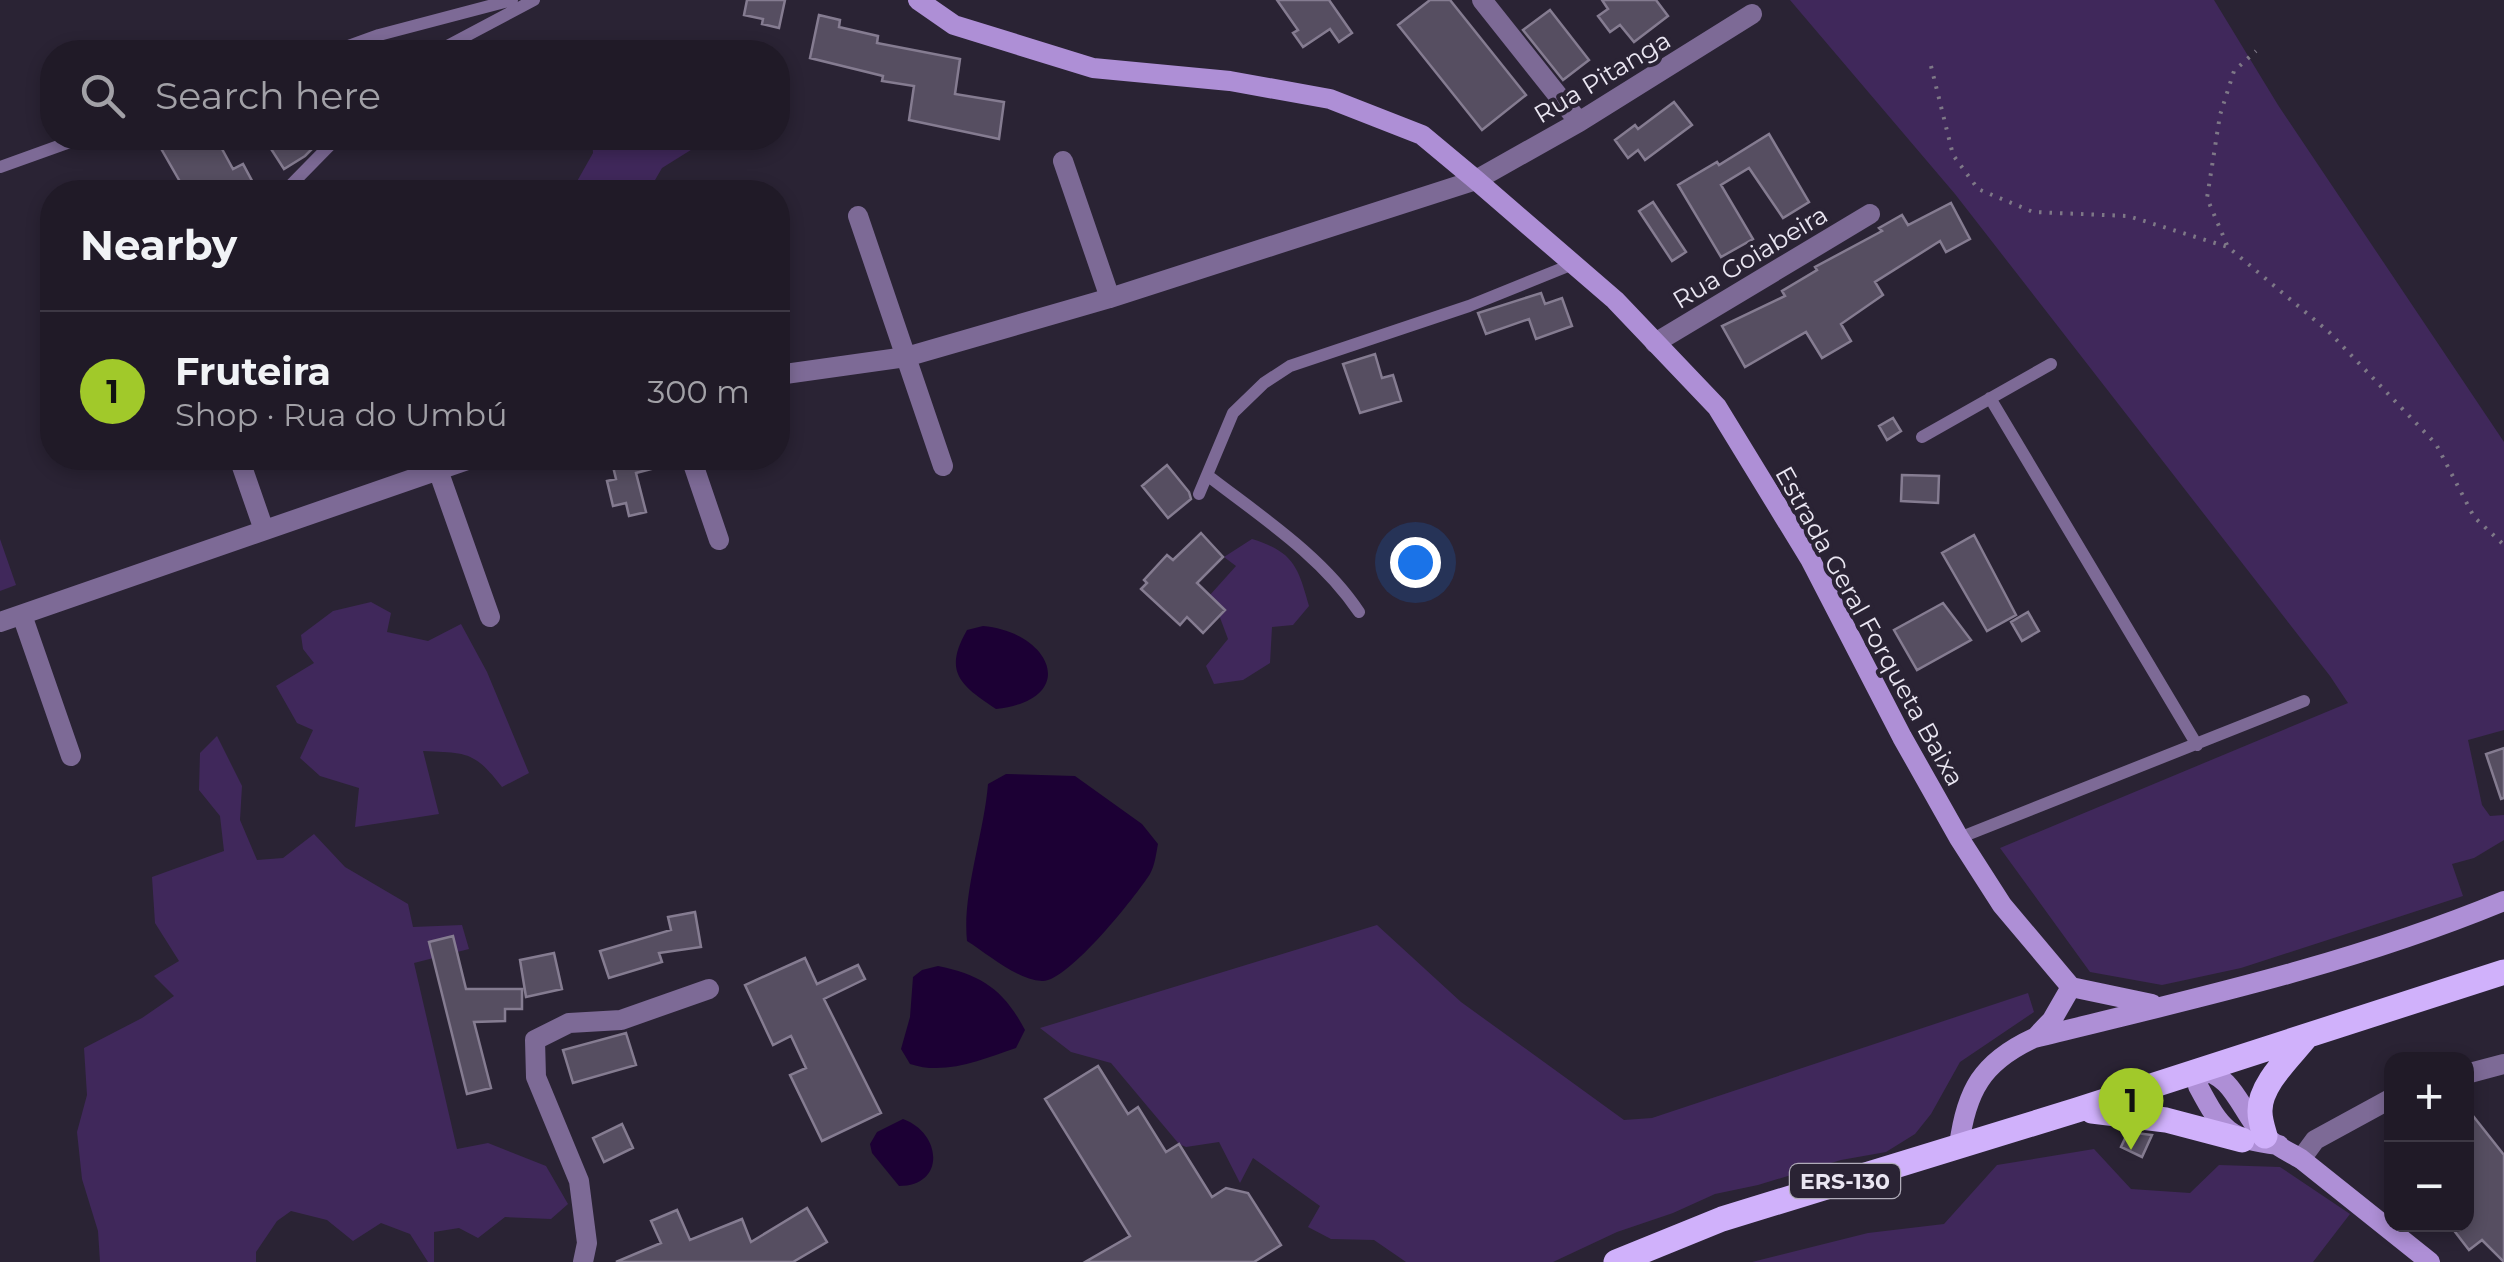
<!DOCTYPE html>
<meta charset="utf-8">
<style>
body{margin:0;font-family:Montserrat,sans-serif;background:#28232f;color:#f1f3f6}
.controls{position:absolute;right:30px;bottom:30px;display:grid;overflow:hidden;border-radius:20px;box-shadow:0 5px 15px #0003}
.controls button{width:90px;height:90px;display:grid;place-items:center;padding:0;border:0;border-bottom:2px solid #3d3844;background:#201a27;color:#f1f3f6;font:50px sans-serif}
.you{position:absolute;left:1415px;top:562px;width:35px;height:35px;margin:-25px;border:8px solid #fff;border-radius:50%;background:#1a73e8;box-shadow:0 0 0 15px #1a73e833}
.badge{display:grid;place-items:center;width:65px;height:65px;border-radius:50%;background:#a1c92a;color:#111;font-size:32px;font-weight:700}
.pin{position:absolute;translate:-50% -82px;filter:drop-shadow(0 2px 5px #0008)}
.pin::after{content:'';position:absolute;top:52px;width:35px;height:30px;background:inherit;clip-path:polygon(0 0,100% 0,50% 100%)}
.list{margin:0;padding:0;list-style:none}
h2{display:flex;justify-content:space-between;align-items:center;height:130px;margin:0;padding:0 40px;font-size:42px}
h2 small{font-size:32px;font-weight:400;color:#a2a1a7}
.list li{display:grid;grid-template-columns:65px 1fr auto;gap:30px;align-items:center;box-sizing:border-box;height:160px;padding:0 40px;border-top:2px solid #3d3844}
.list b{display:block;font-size:38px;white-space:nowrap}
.list p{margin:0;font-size:32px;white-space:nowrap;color:#a2a1a7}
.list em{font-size:32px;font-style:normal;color:#a2a1a7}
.icon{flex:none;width:55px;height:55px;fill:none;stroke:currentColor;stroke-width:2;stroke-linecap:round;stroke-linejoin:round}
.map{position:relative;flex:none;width:2504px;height:1262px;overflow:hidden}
.search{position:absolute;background:#201a27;box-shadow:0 5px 15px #0003;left:40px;top:40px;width:750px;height:110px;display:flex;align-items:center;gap:25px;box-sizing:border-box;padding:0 35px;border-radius:40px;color:#a2a1a7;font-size:38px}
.panel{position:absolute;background:#201a27;box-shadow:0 5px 15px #0003;left:40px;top:180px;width:750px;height:290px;border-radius:40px}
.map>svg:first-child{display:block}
.green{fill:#40285b}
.water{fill:#1c0034}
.building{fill:#564e61;stroke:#857c91;stroke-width:2.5}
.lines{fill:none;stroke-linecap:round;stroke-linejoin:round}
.path{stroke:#7e7887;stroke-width:4;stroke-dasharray:2.5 8;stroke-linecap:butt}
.lane{stroke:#7d6a96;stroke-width:12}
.street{stroke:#7d6a96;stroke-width:20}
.secondary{stroke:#ae8fd6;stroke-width:20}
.primary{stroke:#d0b1fb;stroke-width:25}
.labels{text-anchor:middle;stroke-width:8;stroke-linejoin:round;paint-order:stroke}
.shield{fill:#2a2334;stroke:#b0acb9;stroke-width:2.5}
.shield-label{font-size:22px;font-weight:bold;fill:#eae6f2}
.street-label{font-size:25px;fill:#eae6f2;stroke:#2a2334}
</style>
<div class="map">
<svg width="2504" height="1262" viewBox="0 0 2504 1262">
<rect width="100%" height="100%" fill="#2a2334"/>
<!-- green -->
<path class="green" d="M1790,0H2214L2278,105L2504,442V730L2468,740L2482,805L2490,816L2504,815V840L2474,858L2452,864L2463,896L2241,968L2162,985L2090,972L2000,848L2348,703L2330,676L1955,194Z
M592,138H710L662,168L651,187L661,192H571L593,153Z
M0,539L16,585L0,591Z
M1252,539C1294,552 1298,567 1309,606L1293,625L1272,627L1270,663L1243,680L1214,684L1206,666L1228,639L1219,615L1222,606L1210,595L1236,566L1224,557Z
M371,602L391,613L387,632L428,641L461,624L487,672L529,773L502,787C474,751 467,753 423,751L439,814L355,827L359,788L320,776L300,758L313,730L297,723L276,686L314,663L303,649L301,635L333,611Z
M217,736L242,786L240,820L257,860L283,858L314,834L345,867L408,904L413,927L462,925L469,949L414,963L457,1149L488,1143L546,1166L568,1204L551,1219L505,1217L478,1238L459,1228L434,1232V1262H428L410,1234L381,1223L353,1241L327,1220L291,1211L277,1221L256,1252V1262H100L98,1231L82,1179L77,1132L87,1095L84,1048L142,1018L174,996L154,976L179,961L155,923L152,877L224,851L220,816L199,790L200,753Z
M1377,925L1461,1002L1624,1120L1652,1118L2028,993L2034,1012L1960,1062L1931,1114L1915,1134L1886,1152L1841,1160L1758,1185L1715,1194L1673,1213L1617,1232L1553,1262H1406L1374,1240L1331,1239L1308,1227L1320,1206L1253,1158L1240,1183L1219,1142L1186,1147L1179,1144L1111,1063L1071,1052L1040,1028Z
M2094,1149L2131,1189L2190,1193L2219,1165L2280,1167L2350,1214L2313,1262H1752L1868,1233L1944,1224L1997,1165Z"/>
<!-- water -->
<path class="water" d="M983,626C1051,632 1081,699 996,709C960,685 943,672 967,630Z
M1006,774L1075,776L1142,824L1158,844C1156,854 1155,865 1150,874C1136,896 1067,983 1042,981C1016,979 989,955 967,941C962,894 984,834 988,784Z
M938,966C982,975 1004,990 1025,1030L1016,1048C983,1059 945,1076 910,1064L901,1049L910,1017L913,977L922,970Z
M903,1119C942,1133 946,1186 899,1186L872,1153L870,1144L877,1132Z"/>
<!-- building -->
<path class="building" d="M747,0H785L779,28L762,24L763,19L744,15Z
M1277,0H1329L1352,33L1339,42L1330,29L1303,47L1293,33L1298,30Z
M1430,0H1450L1526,95L1482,130L1398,25Z
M1602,0H1656L1668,16L1634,42L1620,25L1610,32L1598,16L1608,9Z
M1550,10L1589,60L1563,80L1523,30Z
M819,15L840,20L839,27L878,36L877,43L960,59L955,94L1004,102L999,139L909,120L914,86L882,81L883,76L810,58Z
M1674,102L1692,125L1645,160L1638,150L1628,158L1615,140L1635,125L1638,129Z
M1769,134L1809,202L1783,218L1749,168L1721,185L1753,239L1721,257L1678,185L1717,162L1719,165Z
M155,138H216L233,169L243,164L258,192H155L179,180Z
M264,138H323L305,156L284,169Z
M1653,202L1686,252L1672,261L1639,211Z
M1951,203L1970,239L1946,252L1940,241L1875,282L1883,295L1841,324L1851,341L1822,358L1806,332L1745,367L1722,326L1785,296L1782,291L1817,270L1815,267L1882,231L1879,228L1902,215L1908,225Z
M1541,293L1545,304L1562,298L1572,326L1536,339L1529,319L1486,334L1478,313Z
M1375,354L1382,378L1393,375L1401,401L1360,413L1343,364Z
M1893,418L1901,431L1887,440L1879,426Z
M611,458H673L674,463L636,473L646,512L629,516L626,503L613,506L607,481L616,479Z
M1167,465L1189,492L1191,499L1168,518L1142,486Z
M1902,475L1939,476L1938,503L1901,501Z
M1201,533L1223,557L1197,583L1225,610L1203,633L1187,617L1180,625L1141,589L1147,583L1144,580L1167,555L1173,560Z
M1974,535L2016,615L1987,631L1942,553Z
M1943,603L1971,640L1917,670L1894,630Z
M2028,612L2039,631L2022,641L2011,622Z
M2504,748V798L2501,799L2486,754Z
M695,912L701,947L659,953L662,962L609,978L600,951L671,930L668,917Z
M453,936L466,989H522V1009H505V1021L474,1022L491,1088L467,1094L429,942Z
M554,953L562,989L526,997L520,960Z
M805,958L817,984L858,965L865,979L824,999L881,1113L822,1141L790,1075L806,1068L791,1036L773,1045L745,985Z
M626,1033L636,1065L573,1083L563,1050Z
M1098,1066L1128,1114L1138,1107L1166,1152L1179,1144L1212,1197L1226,1188L1248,1193L1281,1245L1254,1262H1085L1130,1236L1045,1099Z
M2466,1107L2504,1155V1262L2482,1240L2469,1250L2449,1224H2466Z
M622,1124L633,1148L604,1162L593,1138Z
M2128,1132L2152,1135L2142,1157L2121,1147Z
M807,1208L827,1242L793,1262H616L661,1243L651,1221L677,1210L690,1240L742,1219L751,1242Z"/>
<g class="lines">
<!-- path -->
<path class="path" d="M1931,66L1953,155L1978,189L2033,212L2128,216L2228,247L2329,332L2436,444L2474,517L2504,545
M2227,245L2207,198L2220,115L2234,71L2256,51"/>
<!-- lane -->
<path class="lane" d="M332,52L379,35L512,0
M436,52L534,0
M0,167L81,138
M284,192L337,138
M1990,398L2197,745
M1922,437L2051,364
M1207,475C1260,516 1322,556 1359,612
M1199,494L1233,413L1264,383L1290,366L1469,306L1573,264
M1959,838L2304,701"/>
<!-- street -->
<path class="street" d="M1482,0L1579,122
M1063,161L1110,298
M858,216L943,466
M1655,343L1870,214
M778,375L906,357L1110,298L1476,180L1579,122L1752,14
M239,458L264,530
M691,458L719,540
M438,470L490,617
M22,615L71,756
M0,622L473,458
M2466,1074L2504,1064
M2301,1159L2315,1140L2392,1098
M583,1262L587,1243L579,1181L536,1077L535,1040L569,1023L621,1020L709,989"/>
<!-- secondary -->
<path class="secondary" d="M918,0L954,25L1093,68L1230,81L1330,99L1422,135L1476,180L1615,300L1717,407L1810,559L1902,737L1959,838L2002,905L2071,987
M2071,987L2152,1004
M2035,1038L2052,1020L2071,987
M2279,1145C2228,1139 2222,1131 2198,1086L2200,1070C2235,1074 2242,1117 2266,1137C2276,1146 2289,1152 2301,1159L2430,1262
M1959,1146C1966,1091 1982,1062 2034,1038C2193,999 2352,964 2504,901"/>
<!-- primary -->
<path class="primary" d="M2092,1111L2166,1120L2242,1140
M2265,1136C2263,1129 2260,1120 2260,1112C2259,1085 2290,1057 2306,1037
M1616,1262L1722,1219L2077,1110L2504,972"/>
</g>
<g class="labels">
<!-- shield labels -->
<rect class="shield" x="1790" y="1164" width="110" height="34" rx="8"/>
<g class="shield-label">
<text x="1845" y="1189">ERS-130</text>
</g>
<!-- street labels -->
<g class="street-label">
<text transform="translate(1602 77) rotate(-31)" y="9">Rua Pitanga</text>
<text transform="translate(1750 257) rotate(-31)" y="9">Rua Goiabeira</text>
<text transform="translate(1870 626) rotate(61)" y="9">Estrada Geral Forqueta Baixa</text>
</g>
</g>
</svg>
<div class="controls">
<button>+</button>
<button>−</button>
</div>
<div class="you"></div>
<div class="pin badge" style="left:2131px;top:1150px">1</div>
<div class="search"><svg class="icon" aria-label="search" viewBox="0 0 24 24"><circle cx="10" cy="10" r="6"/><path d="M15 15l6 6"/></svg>Search here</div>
<section class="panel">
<h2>Nearby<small></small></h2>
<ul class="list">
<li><span class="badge">1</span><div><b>Fruteira</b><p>Shop · Rua do Umbú</p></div><em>300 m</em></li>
</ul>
</section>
</div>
